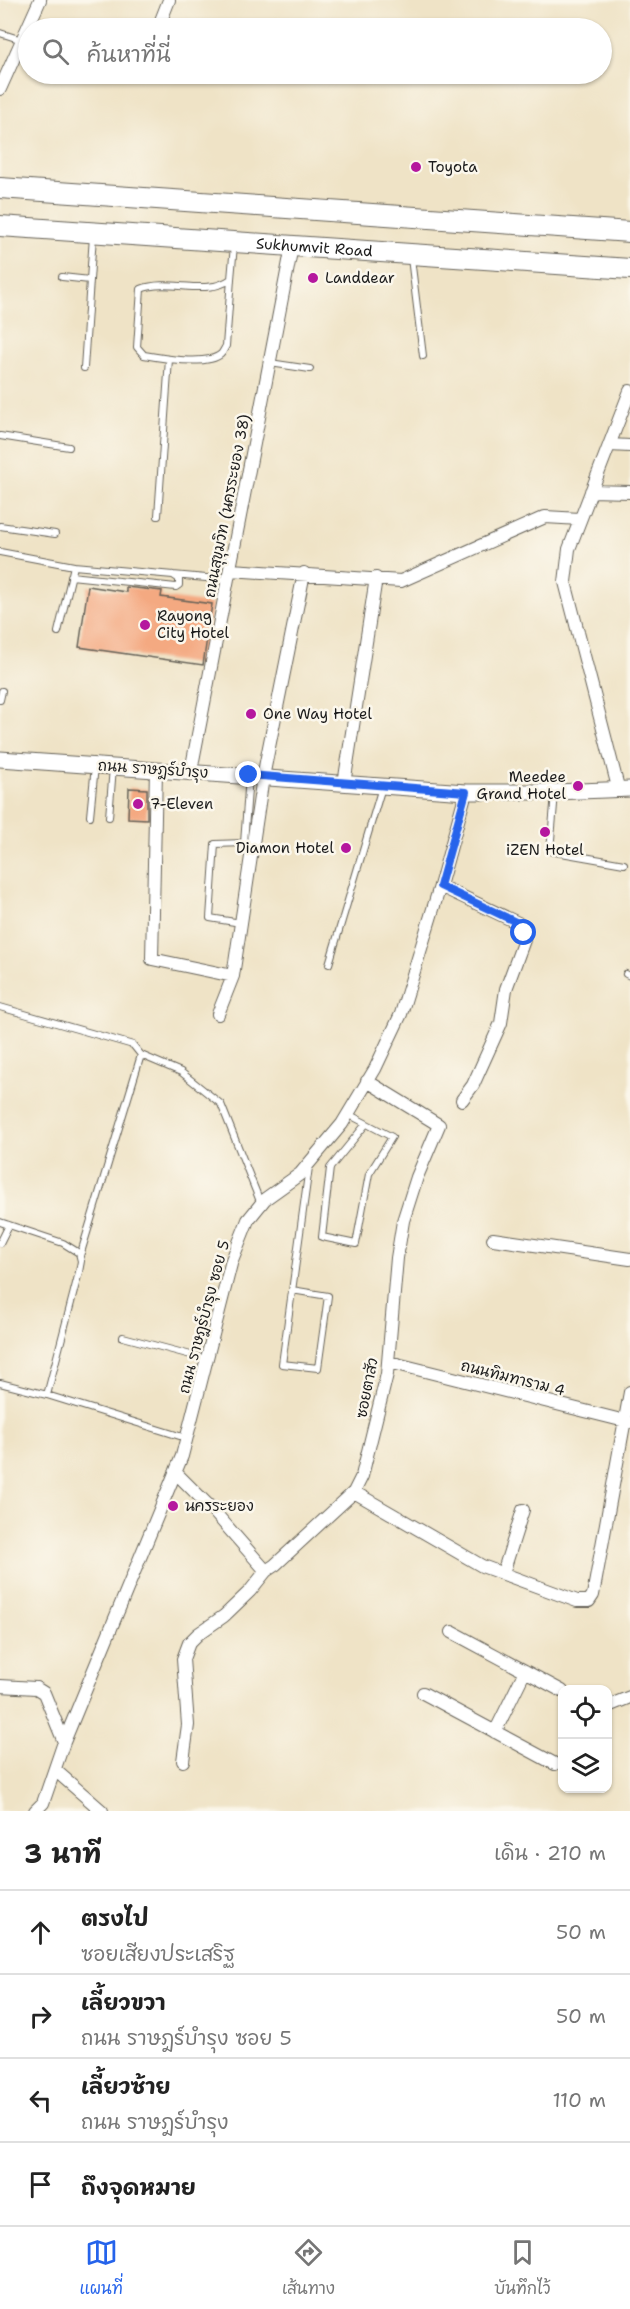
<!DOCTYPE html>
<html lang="th">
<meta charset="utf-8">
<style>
body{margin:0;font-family:"Shantell Sans","Playpen Sans Thai",sans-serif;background:#f6f6f6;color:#222}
.controls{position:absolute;right:18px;bottom:18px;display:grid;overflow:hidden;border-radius:12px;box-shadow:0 2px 4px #0004}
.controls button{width:54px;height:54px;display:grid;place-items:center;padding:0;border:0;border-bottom:2px solid #e0e0e0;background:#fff;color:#222;font:30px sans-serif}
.stop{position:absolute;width:18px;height:18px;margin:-14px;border:4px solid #2563eb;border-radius:50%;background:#fff}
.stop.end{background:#2563eb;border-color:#fff;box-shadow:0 2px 6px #0008}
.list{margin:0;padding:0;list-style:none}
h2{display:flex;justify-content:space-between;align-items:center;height:78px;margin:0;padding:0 24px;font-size:26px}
h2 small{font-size:20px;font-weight:400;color:#767676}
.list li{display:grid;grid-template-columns:39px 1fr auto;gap:18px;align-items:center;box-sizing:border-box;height:84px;padding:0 24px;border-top:2px solid #e0e0e0}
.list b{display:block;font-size:22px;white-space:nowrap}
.list p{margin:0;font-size:20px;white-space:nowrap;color:#767676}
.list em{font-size:20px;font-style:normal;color:#767676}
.icon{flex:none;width:33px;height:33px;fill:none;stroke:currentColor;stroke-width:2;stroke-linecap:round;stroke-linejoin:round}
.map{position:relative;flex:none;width:630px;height:1811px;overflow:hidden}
.search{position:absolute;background:#fff;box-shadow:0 2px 4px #0004;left:18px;right:18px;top:18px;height:66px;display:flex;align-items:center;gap:15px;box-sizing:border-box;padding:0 21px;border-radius:33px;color:#767676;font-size:22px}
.sheet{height:414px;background:#fff}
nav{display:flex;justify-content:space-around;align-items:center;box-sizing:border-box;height:84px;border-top:2px solid #e0e0e0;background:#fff;font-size:16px;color:#767676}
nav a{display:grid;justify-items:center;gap:3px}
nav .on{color:#2563eb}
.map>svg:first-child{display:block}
.building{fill:#f4a981}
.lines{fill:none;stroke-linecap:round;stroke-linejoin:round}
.service-casing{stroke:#666258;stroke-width:8}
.minor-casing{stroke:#666258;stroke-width:14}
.tertiary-casing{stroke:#666258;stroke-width:17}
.primary-casing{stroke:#666258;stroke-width:22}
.service{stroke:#fff;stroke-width:6}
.minor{stroke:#fff;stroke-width:12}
.tertiary{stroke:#fff;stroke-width:15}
.primary{stroke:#fff;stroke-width:20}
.route{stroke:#2563eb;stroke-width:8}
.poi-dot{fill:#b5179e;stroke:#fbf7ec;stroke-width:2}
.labels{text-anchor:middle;stroke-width:5;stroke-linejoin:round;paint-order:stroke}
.poi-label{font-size:15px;fill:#1c1c1c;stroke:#fbf7ec;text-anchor:start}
.street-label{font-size:15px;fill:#1c1c1c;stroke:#fbf7ec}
</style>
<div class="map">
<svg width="630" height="1811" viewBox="0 0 630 1811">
<rect width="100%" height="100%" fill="#fbf7ec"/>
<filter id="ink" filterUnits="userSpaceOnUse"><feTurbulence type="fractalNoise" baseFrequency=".0167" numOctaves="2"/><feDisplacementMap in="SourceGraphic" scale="12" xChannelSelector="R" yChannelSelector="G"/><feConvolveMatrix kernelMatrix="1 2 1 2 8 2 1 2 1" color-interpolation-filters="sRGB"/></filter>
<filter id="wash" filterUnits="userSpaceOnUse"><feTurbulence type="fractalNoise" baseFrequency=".008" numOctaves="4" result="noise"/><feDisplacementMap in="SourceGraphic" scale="24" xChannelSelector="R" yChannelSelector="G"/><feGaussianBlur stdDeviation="1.35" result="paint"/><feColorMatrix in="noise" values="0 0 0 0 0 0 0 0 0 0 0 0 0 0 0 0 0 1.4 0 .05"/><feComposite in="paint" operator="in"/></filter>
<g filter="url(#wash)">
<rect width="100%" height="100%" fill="#efe3c6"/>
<g id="blocks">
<!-- building -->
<path class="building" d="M88,586L126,592V587L162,591L161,597L212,604L203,665L79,647Z
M129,788L147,789V819L128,818Z"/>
</g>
</g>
<g filter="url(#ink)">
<use href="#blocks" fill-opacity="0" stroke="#666258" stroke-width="1.5"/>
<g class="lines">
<!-- service casing -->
<g class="service-casing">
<path id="service" d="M0,33L22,40
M411,258L423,356
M62,277L90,280
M231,279L226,346C224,349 223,352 221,354C208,366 160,358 144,355L137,347L141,289C170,278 206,297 231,279L234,245
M270,363L310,369
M84,368L93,236
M0,436L69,447
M158,516L169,359
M0,526L55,534
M0,552L74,566L228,580
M71,576L176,587L179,585V579L173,575
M58,632L74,566
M0,700L2,691
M555,793L550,851L624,864
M90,816L95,766
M109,817L113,767
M241,923L210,918L215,844L244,843L249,776
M329,964L382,787
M626,974L630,976
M0,1007L133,1045L141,1055L80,1256
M141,1055L181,1072L221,1104L261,1204
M348,1114L392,1137L369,1174L356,1244L322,1237L330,1168L366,1124
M0,1222L63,1243L79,1253L81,1261L79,1272L47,1395L186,1438
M0,1243L9,1225
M292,1290L328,1296L318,1368L282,1364C291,1298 300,1233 309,1167
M123,1337L206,1359
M0,1383L47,1395"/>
</g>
<!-- minor casing -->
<g class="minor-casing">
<path id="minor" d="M158,28L169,0
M17,51L28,55
M0,89L40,0
M609,445L630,446
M591,491L630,492
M230,570L401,581L545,517L580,519
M156,769L152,959L233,976
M191,771L292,246
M344,784L376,578
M619,791L565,582L569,549L630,391
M440,886L518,923L524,933V940L506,989L501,1023L473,1085L462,1100
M218,1014L233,976L263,777L304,573
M493,1239L630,1259
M389,1362L629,1422
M176,1473L210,1507L266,1571
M354,1492L482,1566L577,1601H589L593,1595L630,1392
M503,1573L523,1510
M452,1632L562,1691
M0,1686L36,1688L44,1693L64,1742
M423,1693L555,1764
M608,1706L630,1697
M495,1732L525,1671
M183,1761L188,1725L183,1659L189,1643L198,1634L224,1616L250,1591L266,1571L275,1565L354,1492L362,1476L387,1374L397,1258L403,1221L417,1177L439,1125L367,1081
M55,1770L102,1811
M35,1811L43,1803L64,1742L182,1456L232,1260L248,1220L265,1199L300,1174L342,1124L375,1069L401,1014L440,886L466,792"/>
</g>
<!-- tertiary casing -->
<g class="tertiary-casing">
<path id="tertiary" d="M0,759L466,792H555L630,789"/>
</g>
<!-- primary casing -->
<g class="primary-casing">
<g id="primary">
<path d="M0,188L630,232"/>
<path id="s1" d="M0,226L630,269"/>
</g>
</g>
<!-- service -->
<use href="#service" class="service"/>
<!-- minor -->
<use href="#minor" class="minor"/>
<!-- tertiary -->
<use href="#tertiary" class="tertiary"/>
<!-- primary -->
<use href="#primary" class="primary"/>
</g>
</g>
<g class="lines" filter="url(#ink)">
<!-- route -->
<path class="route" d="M249,775L466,792L440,886L518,923L524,933"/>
</g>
<!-- markers -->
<g class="poi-dot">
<circle cx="416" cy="167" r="6"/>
<circle cx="313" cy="278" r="6"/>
<circle cx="145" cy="625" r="6"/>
<circle cx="251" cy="714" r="6"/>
<circle cx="578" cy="786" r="6"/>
<circle cx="138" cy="804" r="6"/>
<circle cx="545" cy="832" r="6"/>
<circle cx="346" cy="848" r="6"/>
<circle cx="173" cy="1506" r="6"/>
</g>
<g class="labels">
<!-- poi labels -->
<g class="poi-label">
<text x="428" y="172">Toyota</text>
<text x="325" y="283">Landdear</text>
<text x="157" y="621">Rayong<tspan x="157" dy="17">City Hotel</tspan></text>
<text x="263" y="719">One Way Hotel</text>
<text x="566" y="782" text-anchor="end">Meedee<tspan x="566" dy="17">Grand Hotel</tspan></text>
<text x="150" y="809">7-Eleven</text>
<text x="334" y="853" text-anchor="end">Diamon Hotel</text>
<text x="545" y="855" text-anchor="middle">iZEN Hotel</text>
<text x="185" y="1511">นครระยอง</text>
</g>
<!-- street labels -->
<g class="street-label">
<text dy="5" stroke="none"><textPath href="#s1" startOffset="315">Sukhumvit Road</textPath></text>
<text transform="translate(227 506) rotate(-79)" y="5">ถนนสุขุมวิท (นครระยอง 38)</text>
<text transform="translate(153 769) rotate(4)" y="5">ถนน ราษฎร์บำรุง</text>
<text transform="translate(204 1317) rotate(-75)" y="5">ถนน ราษฎร์บำรุง ซอย 5</text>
<text transform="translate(513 1378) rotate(14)" y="5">ถนนทิมทาราม 4</text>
<text transform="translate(367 1388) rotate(-79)" y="5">ซอยตาสัว</text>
</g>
</g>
</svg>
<div class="controls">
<button><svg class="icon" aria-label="locate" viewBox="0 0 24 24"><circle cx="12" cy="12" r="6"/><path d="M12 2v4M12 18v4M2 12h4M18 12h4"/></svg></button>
<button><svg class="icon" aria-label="layers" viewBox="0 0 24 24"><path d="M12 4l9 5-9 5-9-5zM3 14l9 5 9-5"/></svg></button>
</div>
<div class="stop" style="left:524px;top:933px"></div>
<div class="stop end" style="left:249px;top:775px"></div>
<div class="search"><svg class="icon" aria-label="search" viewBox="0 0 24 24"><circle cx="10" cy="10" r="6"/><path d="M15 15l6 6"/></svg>ค้นหาที่นี่</div>
</div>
<section class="sheet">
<h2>3 นาที<small>เดิน · 210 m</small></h2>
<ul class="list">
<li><svg class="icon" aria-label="ahead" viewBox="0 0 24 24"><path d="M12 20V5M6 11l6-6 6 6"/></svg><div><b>ตรงไป</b><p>ซอยเสียงประเสริฐ</p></div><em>50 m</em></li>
<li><svg class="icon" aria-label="right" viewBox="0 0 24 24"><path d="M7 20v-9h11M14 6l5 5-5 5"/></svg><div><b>เลี้ยวขวา</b><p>ถนน ราษฎร์บำรุง ซอย 5</p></div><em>50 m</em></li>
<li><svg class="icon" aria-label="left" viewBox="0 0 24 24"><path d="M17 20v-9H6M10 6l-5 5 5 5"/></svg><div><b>เลี้ยวซ้าย</b><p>ถนน ราษฎร์บำรุง</p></div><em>110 m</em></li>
<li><svg class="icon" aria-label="arrive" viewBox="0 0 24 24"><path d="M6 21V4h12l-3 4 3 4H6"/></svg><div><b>ถึงจุดหมาย</b></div></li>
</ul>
</section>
<nav>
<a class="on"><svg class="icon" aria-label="map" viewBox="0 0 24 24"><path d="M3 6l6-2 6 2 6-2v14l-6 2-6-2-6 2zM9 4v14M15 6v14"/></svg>แผนที่</a>
<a><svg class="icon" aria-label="directions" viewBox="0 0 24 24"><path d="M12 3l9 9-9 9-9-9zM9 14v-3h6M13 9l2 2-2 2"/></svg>เส้นทาง</a>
<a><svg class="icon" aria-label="saved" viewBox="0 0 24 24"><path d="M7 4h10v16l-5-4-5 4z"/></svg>บันทึกไว้</a>
</nav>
